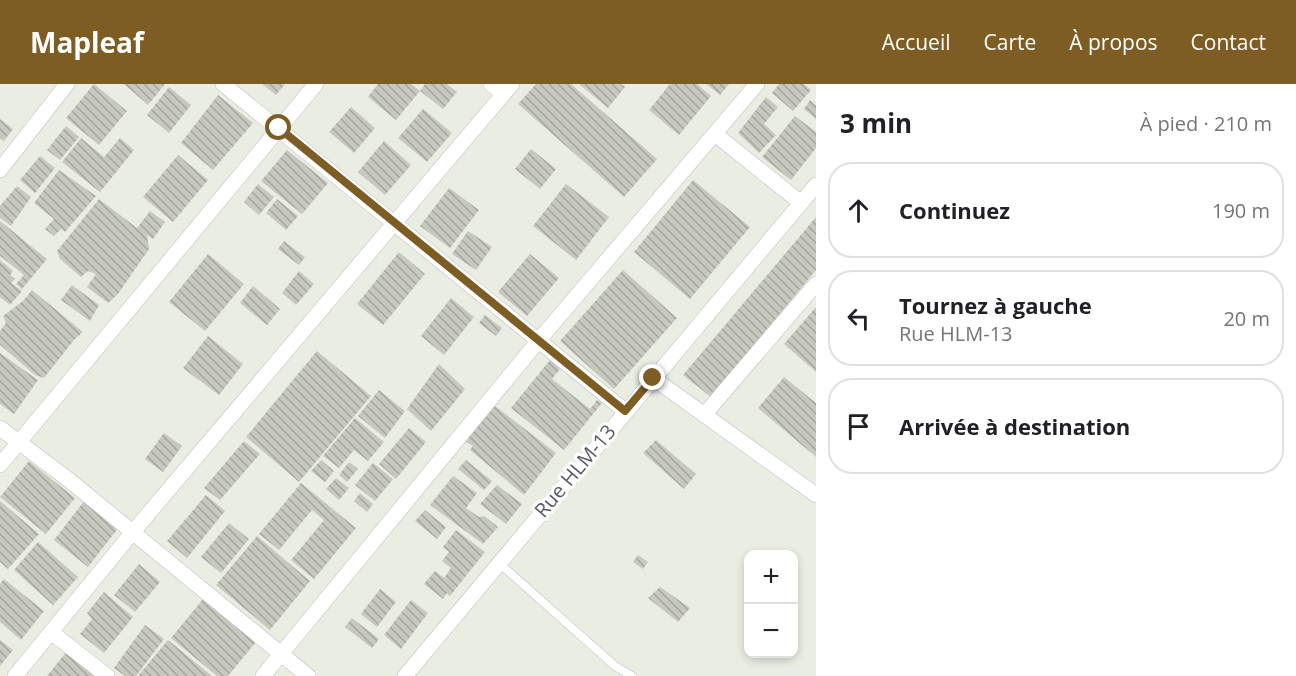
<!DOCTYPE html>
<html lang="fr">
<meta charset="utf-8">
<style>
body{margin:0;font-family:"Open Sans",sans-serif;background:#f2f2f2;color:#202124}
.controls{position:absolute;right:18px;bottom:18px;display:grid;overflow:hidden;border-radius:12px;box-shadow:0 3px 9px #0003}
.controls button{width:54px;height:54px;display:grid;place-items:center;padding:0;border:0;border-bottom:2px solid #e0e0e0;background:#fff;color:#202124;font:30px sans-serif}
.stop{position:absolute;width:18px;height:18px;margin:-14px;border:4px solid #7e5d24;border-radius:50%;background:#fff}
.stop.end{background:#7e5d24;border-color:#fff;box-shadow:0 2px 6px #0008}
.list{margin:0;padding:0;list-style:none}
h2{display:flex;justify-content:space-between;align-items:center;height:78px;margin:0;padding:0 24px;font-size:26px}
h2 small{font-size:20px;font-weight:400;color:#757577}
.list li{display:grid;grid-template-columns:39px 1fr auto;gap:18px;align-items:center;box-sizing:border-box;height:96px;margin:0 12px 12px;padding:0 12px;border:2px solid #e0e0e0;border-radius:24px}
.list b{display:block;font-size:22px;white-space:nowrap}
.list p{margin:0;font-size:20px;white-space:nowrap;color:#757577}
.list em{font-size:20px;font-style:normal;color:#757577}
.icon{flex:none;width:33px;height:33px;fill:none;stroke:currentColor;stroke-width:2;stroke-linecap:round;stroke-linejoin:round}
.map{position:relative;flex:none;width:816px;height:592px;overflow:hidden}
header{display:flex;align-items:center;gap:36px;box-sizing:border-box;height:84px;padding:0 30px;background:#7e5d24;color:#fff}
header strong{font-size:28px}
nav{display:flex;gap:33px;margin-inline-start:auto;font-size:21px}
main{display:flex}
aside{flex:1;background:#fff}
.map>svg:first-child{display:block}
.building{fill:url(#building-back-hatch)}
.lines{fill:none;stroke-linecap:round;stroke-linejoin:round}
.service-casing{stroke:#bdbcc4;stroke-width:9}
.minor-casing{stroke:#bdbcc4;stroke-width:16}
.service{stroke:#fff;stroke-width:8}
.minor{stroke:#fff;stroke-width:15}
.route{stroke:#7e5d24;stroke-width:8}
.labels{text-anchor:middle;stroke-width:6;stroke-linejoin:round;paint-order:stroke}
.street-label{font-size:20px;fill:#5b5a64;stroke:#fff}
</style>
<header>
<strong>Mapleaf</strong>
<nav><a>Accueil</a><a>Carte</a><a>À propos</a><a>Contact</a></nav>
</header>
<main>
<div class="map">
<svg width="816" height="592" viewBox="0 0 816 592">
<defs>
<pattern id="building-back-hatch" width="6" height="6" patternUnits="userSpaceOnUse" patternTransform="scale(1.5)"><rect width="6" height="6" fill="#c7c9bf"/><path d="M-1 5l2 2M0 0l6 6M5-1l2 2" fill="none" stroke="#a5a69f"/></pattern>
</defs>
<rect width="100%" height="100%" fill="#eaeee2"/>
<!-- building -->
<path class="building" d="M94,0L127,27L99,61L66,34Z
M124,0H165L148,21Z
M262,0H285L276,11Z
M378,0H411L420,7L396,36L368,13Z
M425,0H447L457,8L443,25L420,7Z
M536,0H571L657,75L624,113L518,20Z
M579,0H621L625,3L608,24Z
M670,0H697L711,12L679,51L649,26Z
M706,0H729L720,11Z
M779,0H804L811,6L793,27L772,9Z
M169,3L191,21L169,49L147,31Z
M218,11L253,39L213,86L181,59Z
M766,13L778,23L764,40L776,51L759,69L738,49Z
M810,16L816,21V35L804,25Z
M351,23L375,44L354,69L329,48Z
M423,25L452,49L427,78L398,54Z
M795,32L816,48V64L791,96L762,73Z
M0,35L13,45L4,57L0,54Z
M66,42L79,53L60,76L47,66Z
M81,54L104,73L120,54L134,66L100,108L62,78Z
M384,57L411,81L385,111L358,88Z
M531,65L556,85L540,105L515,85Z
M287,66L328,99L302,130L261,97Z
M178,71L208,96L173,138L143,113Z
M40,72L55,84L35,109L20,96Z
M59,86L96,112L65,148L61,145L54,152L45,145L54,135L34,119Z
M693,96L750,143L690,215L634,168Z
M258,100L274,113L259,131L244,118Z
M566,100L609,133L576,176L533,142Z
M17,102L31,113L11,142L0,134V122Z
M449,104L479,126L450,164L420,142Z
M99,115L137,144L150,127L165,138L153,155L147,151L149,165L118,210L108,219L87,203L96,190L88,187L81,193L60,175L57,167Z
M277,115L298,132L286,146L266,129Z
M816,133V186L711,313L683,291Z
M0,137L47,175L22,205L16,200L24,191L0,172Z
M468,147L492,163L476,186L452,170Z
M284,157L305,173L299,181L278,165Z
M399,168L425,190L383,241L357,220Z
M208,170L244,200L205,247L169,218Z
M530,170L559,194L527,232L498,208Z
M0,176L13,187L10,191L15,195L11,199L22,207L10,221L0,213Z
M623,186L677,234L614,305L560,257Z
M299,187L314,200L296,221L282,209Z
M72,201L99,221L90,237L61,216Z
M253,202L280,225L267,241L240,219Z
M32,206L83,248L74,256L44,294L35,291L0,261V247L6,239L3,232L23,217Z
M451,214L474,233L444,271L421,252Z
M816,223V288L784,260Z
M485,231L502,244L496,252L479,239Z
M208,252L243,280L219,311L183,284Z
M317,267L371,312L299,398L246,353Z
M0,269L38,296L14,330L0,320Z
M550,276L560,285L552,295L590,325L597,316L602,319L564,366L511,324Z
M439,280L465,305L431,347L407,325Z
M784,293L816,319V373L758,324Z
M379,306L405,327L385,354L358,332Z
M495,322L556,369L524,411L470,366L473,362L465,357Z
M355,334L384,358L368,377L354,366L339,384L323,372Z
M409,344L426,358L396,395L379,380Z
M164,349L182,362L163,388L145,375Z
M656,356L696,390L684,405L643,369Z
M244,357L260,370L220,416L204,404Z
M321,376L334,387L325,398L311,387Z
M466,376L492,397L484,406L458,385Z
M29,377L75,414L46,450L0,413Z
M349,378L358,385L347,398L339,391Z
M373,379L393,395L375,417L355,401Z
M453,392L477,409L466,424L479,433L484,432L498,443L483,460L430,421Z
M336,394L349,404L339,416L326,405Z
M301,399L356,444L314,495L291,476L324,436L312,426L279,466L259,450Z
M497,401L522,420L506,440L480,420Z
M360,409L373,420L367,428L354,417Z
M206,411L225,427L187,474L167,457Z
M85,416L119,443L88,483L54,456Z
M0,417L39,450L8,485L0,478Z
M425,426L446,443L437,455L415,437Z
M229,439L249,455L221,489L201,473Z
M456,446L485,468L450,512L447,509L443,515L424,500L435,487L444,494L451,484L442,477L449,468L443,463Z
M257,452L310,497L270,546L216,501Z
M38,458L78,493L53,521L14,486Z
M638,471L648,478L643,485L633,478Z
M139,480L160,498L135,528L114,511Z
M4,495L44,527L21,556L0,538V500Z
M660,503L690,524L678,538L648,514Z
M380,505L396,518L377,543L361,530Z
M104,508L133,533L104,569L80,550L92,535L87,529Z
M203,515L256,558L228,592H217L171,554Z
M411,516L428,529L401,565L384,551Z
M352,534L379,555L372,564L345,543Z
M145,541L164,555L136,592H125L114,584Z
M0,556L13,566L0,582Z
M168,556L212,592H138Z
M67,567L94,592H47Z"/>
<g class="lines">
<!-- service casing -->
<g class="service-casing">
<path id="service" d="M499,479L615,582L632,592"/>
</g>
<!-- minor casing -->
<g class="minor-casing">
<path id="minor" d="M223,0L625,327
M491,0L504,10
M715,50L801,119
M0,86L67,0
M653,294L816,411
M704,331L816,200
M0,344L69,396L308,592
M0,381L316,0
M51,548L107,592
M15,592L132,449L512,0
M263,592L539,256L757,0
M405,592L816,101"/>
</g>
<!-- service -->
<use href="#service" class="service"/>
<!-- minor -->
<use href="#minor" class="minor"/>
</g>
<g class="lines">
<!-- route -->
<path class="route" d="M279,44L625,327L653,294"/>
</g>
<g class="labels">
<!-- street labels -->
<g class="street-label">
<text transform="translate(575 387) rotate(-50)" y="7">Rue HLM-13</text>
</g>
</g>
</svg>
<div class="controls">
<button>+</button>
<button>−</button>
</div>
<div class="stop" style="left:279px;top:44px"></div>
<div class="stop end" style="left:653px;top:294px"></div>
</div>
<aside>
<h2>3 min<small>À pied · 210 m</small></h2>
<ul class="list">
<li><svg class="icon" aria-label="ahead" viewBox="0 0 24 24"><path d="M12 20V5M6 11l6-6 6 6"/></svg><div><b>Continuez</b></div><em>190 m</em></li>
<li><svg class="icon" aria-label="left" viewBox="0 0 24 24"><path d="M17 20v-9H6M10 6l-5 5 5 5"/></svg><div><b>Tournez à gauche</b><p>Rue HLM-13</p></div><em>20 m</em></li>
<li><svg class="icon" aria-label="arrive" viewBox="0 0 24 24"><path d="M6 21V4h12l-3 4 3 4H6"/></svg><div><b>Arrivée à destination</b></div></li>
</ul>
</aside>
</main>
